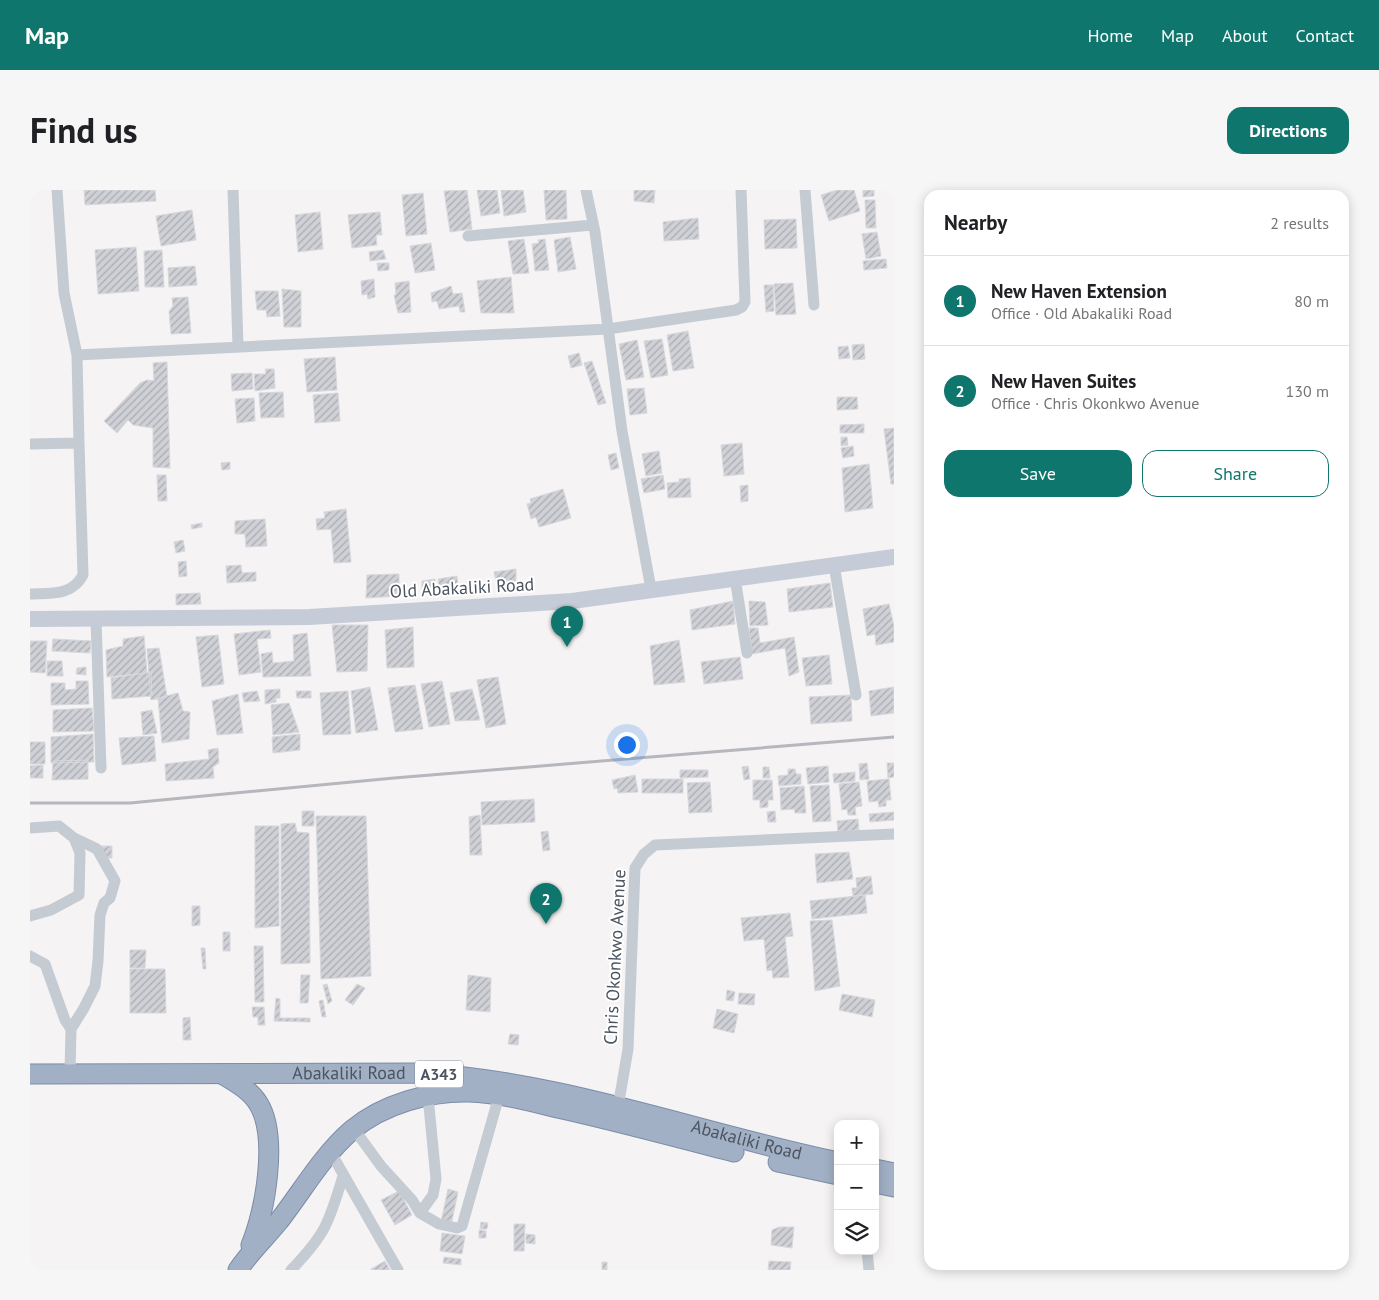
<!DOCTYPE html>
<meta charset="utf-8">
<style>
body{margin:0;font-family:"PT Sans",sans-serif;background:#f6f6f6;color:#202124}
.controls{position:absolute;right:15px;bottom:15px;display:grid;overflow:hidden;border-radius:10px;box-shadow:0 2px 12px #0003}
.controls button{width:45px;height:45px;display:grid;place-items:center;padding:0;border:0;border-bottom:1px solid #e0e0e0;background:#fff;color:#202124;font:25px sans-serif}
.you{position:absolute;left:596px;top:554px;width:18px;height:18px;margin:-12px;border:4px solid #fff;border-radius:50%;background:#1a73e8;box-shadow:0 0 0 8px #1a73e833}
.badge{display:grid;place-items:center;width:32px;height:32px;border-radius:50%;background:#0f766e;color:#fff;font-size:16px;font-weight:700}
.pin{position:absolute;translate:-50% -41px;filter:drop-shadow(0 1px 2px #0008)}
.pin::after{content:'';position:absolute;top:26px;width:18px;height:15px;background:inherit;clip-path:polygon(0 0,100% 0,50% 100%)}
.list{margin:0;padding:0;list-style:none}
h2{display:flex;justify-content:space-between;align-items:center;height:65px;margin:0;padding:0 20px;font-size:21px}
h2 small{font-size:16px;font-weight:400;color:#757577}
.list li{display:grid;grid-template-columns:32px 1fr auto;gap:15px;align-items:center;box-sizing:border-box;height:90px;padding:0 20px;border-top:1px solid #e0e0e0}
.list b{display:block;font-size:19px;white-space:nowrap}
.list p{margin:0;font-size:16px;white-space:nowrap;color:#757577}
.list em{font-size:16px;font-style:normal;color:#757577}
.actions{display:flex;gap:10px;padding:15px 20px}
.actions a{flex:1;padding:11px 0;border:1px solid #0f766e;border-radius:15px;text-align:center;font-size:18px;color:#0f766e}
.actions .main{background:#0f766e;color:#fff}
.icon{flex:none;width:28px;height:28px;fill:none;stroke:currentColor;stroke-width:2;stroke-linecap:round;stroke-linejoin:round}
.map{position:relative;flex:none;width:864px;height:1080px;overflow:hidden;border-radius:15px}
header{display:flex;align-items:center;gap:30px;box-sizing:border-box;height:70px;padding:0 25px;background:#0f766e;color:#fff}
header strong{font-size:24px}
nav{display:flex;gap:28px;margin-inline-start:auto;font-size:18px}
.intro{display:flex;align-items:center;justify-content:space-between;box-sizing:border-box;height:120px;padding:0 30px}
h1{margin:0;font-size:35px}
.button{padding:12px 22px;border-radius:15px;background:#0f766e;color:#fff;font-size:18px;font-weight:700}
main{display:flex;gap:30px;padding:0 30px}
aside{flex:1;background:#fff;border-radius:15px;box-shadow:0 2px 12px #0003}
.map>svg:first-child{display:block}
.building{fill:url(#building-hatch);stroke:#d7d8dd}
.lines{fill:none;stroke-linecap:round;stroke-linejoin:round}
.trunk-casing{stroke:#7a8ca9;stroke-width:21}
.minor{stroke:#c5cbd3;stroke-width:11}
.secondary{stroke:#c5ccd7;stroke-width:16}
.trunk{stroke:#a2b0c6;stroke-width:19}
.rail{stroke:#b5b7bc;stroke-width:3}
.labels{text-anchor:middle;stroke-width:4;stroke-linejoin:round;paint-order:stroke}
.shield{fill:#fff;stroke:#81878f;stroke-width:1}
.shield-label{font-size:16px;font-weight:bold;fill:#4b545f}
.street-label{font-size:18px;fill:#4b545f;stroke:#fff}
</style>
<header>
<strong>Map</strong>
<nav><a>Home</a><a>Map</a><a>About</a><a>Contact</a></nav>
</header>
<div class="intro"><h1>Find us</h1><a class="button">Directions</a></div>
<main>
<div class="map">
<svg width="864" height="1080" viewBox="0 0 864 1080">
<defs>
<pattern id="building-hatch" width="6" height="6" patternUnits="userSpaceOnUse" patternTransform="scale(1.25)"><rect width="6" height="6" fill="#d0d1d6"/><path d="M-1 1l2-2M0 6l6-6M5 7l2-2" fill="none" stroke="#abacb1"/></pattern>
</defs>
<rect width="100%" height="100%" fill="#f5f3f3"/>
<!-- building -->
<path class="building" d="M54,0H125L126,11L55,15Z
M437,0L442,39L420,42L414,1Z
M447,0H467L470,23L451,26Z
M471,0H493L496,22L474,26Z
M514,0H536L537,29L516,30Z
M604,0H625L624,13L604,11Z
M807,0H824L830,21L799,31L791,5Z
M833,0H844V6L833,7Z
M393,3L397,44L376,46L372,5Z
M835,10H845L846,38H836Z
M162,20L166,50L131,56L126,26Z
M290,22L293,59L268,62L265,25Z
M350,22L352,45H346L347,55L322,58L318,25Z
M668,28L669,49L634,51L633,32Z
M766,29L767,58L735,59L734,30Z
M847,42L851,66L836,69L832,44Z
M540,47L546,79L528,82L524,50Z
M494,49L499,83L483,84L478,51Z
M515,49L519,80L505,81L502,54L509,53L508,50Z
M401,53L405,80L385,83L380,56Z
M106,57L109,101L68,104L65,60Z
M132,60L134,97H115L114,61Z
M353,60L356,69L340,71L339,62Z
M856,69L857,78L834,80L833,71Z
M347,73H359V80L348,81Z
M165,76L167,95L139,97L138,78Z
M481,87L484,123H451L447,91Z
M344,89L345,107L338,109L337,104L332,105L331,91Z
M379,91L381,122L368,123L364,105H366L365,93Z
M763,93L766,124L746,125L744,94Z
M734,95H743L744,121L736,122Z
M421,96L423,104L432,103L435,122H430L429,116L409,119L407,111L402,112L401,103Z
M252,99L271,101V137H254Z
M225,101H248L250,126L237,127L236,120H227Z
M158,107L161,143L141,144L139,121L143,116L142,108Z
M658,141L664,178L643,181L637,145Z
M632,149L638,185L621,188L614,151Z
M607,150L614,187L596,190L589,154Z
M834,154L835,169L823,170L822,155Z
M818,156L820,168L809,169L808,157Z
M549,163L552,175L541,178L538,166Z
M305,167L307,200L277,202L274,169Z
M562,171L576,213L568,215L554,173Z
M137,172L140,278L123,277V238L103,235L98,230L87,243L74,231L110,193L117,190L124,191L123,173Z
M235,179H244L245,198L225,201L224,184H236Z
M222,183L223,199L202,201L201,184Z
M614,198L617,223L600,225L597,199Z
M253,202L254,227L231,228L229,203Z
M308,203L310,231L285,233L283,205Z
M807,207H827L828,219L807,220Z
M224,208L225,231L207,233L205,209Z
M834,234V243H810V235Z
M864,238V294H861L854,239Z
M811,247H817L818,255L811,256Z
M712,253L714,284L694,286L691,255Z
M823,256L824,266L813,268L811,258Z
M629,261L632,283L616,286L612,264Z
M586,263L589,278L581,280L578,265Z
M200,272V279L192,280L191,273Z
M839,274L843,318L815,322L812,278Z
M127,285H136L137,311H128Z
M633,285L635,299L614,303L611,289Z
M660,288L661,307L638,308L637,293L649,292V289Z
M718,295V311L711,312L710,296Z
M533,299L541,328L509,337L506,327L501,329L497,314L501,313L500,309Z
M316,319L321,372L304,373L301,339L287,340L286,329L295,328L294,322Z
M235,329L237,356L216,357L215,344H205V331Z
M172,333V337L162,339L161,335Z
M153,350L155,361L146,363L144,352Z
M156,371L157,386L149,387L148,372Z
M211,375L212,383L226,382V391L197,393L196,376Z
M486,379V393L467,395L464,382Z
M369,384V406L336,408L337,385Z
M427,386L428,396L409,398L408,389Z
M405,389L406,398L392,399V391Z
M800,393L803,417L759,422L757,399Z
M170,403L171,414L146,415V404Z
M703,411L705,434L662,440L660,420Z
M719,411L735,412L738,435L720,436Z
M859,414L864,436V452L846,455L845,444L837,446L833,419Z
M302,435H338L337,481L307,482Z
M383,437L384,477L357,478L355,440Z
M719,438H728L730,453L764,447L769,482L759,486L755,458L722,464Z
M240,440L241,448L227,449L231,482L209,485L204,444Z
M277,443L281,486L233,487L231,464L242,462L243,473L264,471L263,445Z
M188,445L194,494L172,497L166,447Z
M114,446L117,483L77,487L76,460L93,456V449Z
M23,449L61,451L60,463L22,461Z
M649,450L655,492L624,495L620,456Z
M0,451H17L15,483L0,482Z
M129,458L137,507L121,510L117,459Z
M799,465L802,494L776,496L772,468Z
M710,467L713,489L674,494L671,472Z
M17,471H32L33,486H17Z
M56,477V485L46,484L47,478Z
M121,482L122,506L82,509L81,488Z
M468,487L476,534L456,538L447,490Z
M46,491H58L59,514L21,515V493H35V500L46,499Z
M412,491L420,534L399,537L391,494Z
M385,495L393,539L365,542L358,498Z
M340,497L348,540L326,543L321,501Z
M864,497V523L841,526L839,501Z
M250,499V508H246V512L235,514V500Z
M442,499L450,530L425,531L420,503Z
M227,501L230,511L214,512L212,503Z
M266,501H281V508H267Z
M318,501L321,544L293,545L290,503Z
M148,503L153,521L160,522L159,549L132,553L128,508Z
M208,504L213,543L187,545L182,511Z
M821,505L822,531L781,534L779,507Z
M259,513L269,542L243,545L241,515Z
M62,518L64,541L23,542V520Z
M122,520L127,543L113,545L111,522Z
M63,544L64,572L21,573V547Z
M270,544V560L243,563L242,547Z
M124,546L126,571L92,575L89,548Z
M0,552H15V574H0Z
M188,558L189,573L183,577L184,588L136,591L135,574L179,569L178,560Z
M58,570V589L22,590L23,571Z
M837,573L839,589L830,590L829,574Z
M857,573H864V587L858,588Z
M13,575V588H0V576Z
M718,576L720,589L714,590L712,577Z
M798,576L799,592L778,594L776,578Z
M733,577H739L740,588H733Z
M758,579H765L766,584H771V594L749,596L748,586L758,585Z
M650,580H678V587L650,588Z
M825,582V591L804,593L803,584Z
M605,585L608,602L588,603L587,598L584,599L582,590Z
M612,589H653V603H612Z
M859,589L861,610H856V616L849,617L848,611L839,612L837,591Z
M723,590H742L743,610H738V617L730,618V610H723Z
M680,592L682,622L659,623L657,593Z
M829,592L832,616L825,617L826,625H818L817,619L812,620L809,594Z
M799,595L801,631L783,632L780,596Z
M774,596L776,623H765L764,619L751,620L750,598Z
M504,609L505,632L452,635L451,612Z
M272,621H284V636H272Z
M745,621L746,632H738L737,622Z
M864,622V630L840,632L839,624Z
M450,625L452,665H440L439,627Z
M286,626H336L341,786L291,789Z
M828,629L829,640L808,642L807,631Z
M265,633L267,642L279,643L280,773L251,774V634Z
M225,636H249V736L225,738Z
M518,641L520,660L513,661L511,642Z
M72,656H82V668H71Z
M819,662L823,689L787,693L785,664Z
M841,686L843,704L823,706L822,698H827L826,688Z
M835,705L837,723L782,729L780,711Z
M162,716H170V735L162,736Z
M760,723L763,746L755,747L759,787L743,788L742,780L737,781L734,749L714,751L711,728Z
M802,730L810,796L785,801L780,731Z
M193,742H200V761H193Z
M224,756H233L234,812H225Z
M171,758H175L176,779H173Z
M100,760H116L115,778H100Z
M100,779H135L136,823H100Z
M271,785H280L278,813H270Z
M438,785L461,788L460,822L436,820Z
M297,794L302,811L298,814L293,795Z
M327,794L335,798L323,815L315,810Z
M697,800L705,802L703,811L696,810Z
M709,803L725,804L724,815L708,814Z
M812,804L845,810L842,827L809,820Z
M246,808L250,809V828H280V832L244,831Z
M293,810L296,827H292L289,811Z
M222,817H234L235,835H228V827H223Z
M687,819L708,824L704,843L683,838Z
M160,827L161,850H153V828Z
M480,844L489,845L488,855L478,854Z
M418,999L428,1002L421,1035L411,1032Z
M369,1001L382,1025L365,1035L351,1010Z
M451,1032L458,1033L457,1039H450Z
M484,1034H495L494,1061H484Z
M749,1037H764L762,1058L741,1055L742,1040Z
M449,1040L456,1041V1048H449Z
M412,1043L435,1046L432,1064L410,1061Z
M496,1044L505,1045V1054L496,1053Z
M414,1067L431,1069V1075L413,1073Z
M355,1071L360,1080H341V1079Z
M739,1071L761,1072L760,1080H738Z
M572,1072H577V1080H572Z"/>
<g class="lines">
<!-- trunk casing -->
<g class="trunk-casing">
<g id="trunk">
<path id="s1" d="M0,884L390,883C532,891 669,943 808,972"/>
<path d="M192,884C205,892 220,900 228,913C249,946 235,1022 221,1055"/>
<path d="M748,972L808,985"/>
<path d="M845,979L864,983"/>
<path d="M845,993L864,997"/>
<path d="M208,1080C220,1062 236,1047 249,1031C273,1000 292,966 322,940C353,914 400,901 439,902C469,903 499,911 528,918C587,931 645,947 704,962"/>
</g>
</g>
<!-- minor -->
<path class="minor" d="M203,0L208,156
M556,0L565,42L592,241L621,399
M775,0L784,115
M438,46L563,35
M47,165L578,139L706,120L712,117L715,112L711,0
M0,254L49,253L47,165L34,103L27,0
M804,375L826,505
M705,388L717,463
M0,404C21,403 42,406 53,385L49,253
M66,430L71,578
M0,638L29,636L44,648
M0,726L21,720L49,705L50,663L44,648L67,659L85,691L80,708L74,713L70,725L68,771L65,796L54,818L41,839L40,882
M0,766L15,774L35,830L41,839
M588,917L598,859L605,678L614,664L625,655L864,644
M324,939L351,976L382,1010L390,1023L409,1034L427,1038L432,1036L434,1029L469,906
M300,961L368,1080
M390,1023L403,1005L406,989L398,906
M837,1061L839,1080
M261,1080C295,1045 299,1033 313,986"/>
<!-- secondary -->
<path class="secondary" d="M0,429L279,427L542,411L864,367"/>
<!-- trunk -->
<use href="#trunk" class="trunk"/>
<!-- rail -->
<path class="rail" d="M0,613H100L364,588L864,547"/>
</g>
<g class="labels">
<!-- shield labels -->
<rect class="shield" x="385" y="870.5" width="48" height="27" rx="4"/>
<g class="shield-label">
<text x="409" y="890">A343</text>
</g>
<!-- street labels -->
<g class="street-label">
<text transform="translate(432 398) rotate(-3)" y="6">Old Abakaliki Road</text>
<text transform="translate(585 767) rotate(-87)" y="6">Chris Okonkwo Avenue</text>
<text dy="6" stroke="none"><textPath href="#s1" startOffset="319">Abakaliki Road</textPath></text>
<text dy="6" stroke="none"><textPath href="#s1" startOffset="724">Abakaliki Road</textPath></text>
</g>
</g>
</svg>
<div class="controls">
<button>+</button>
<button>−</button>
<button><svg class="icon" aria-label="layers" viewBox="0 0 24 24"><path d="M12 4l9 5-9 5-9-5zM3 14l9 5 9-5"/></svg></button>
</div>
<div class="you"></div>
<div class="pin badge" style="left:537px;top:457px">1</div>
<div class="pin badge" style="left:516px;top:734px">2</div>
</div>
<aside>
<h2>Nearby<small>2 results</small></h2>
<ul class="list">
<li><span class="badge">1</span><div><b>New Haven Extension</b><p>Office · Old Abakaliki Road</p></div><em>80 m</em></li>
<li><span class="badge">2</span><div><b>New Haven Suites</b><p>Office · Chris Okonkwo Avenue</p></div><em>130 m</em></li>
</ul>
<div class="actions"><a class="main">Save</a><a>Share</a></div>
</aside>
</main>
